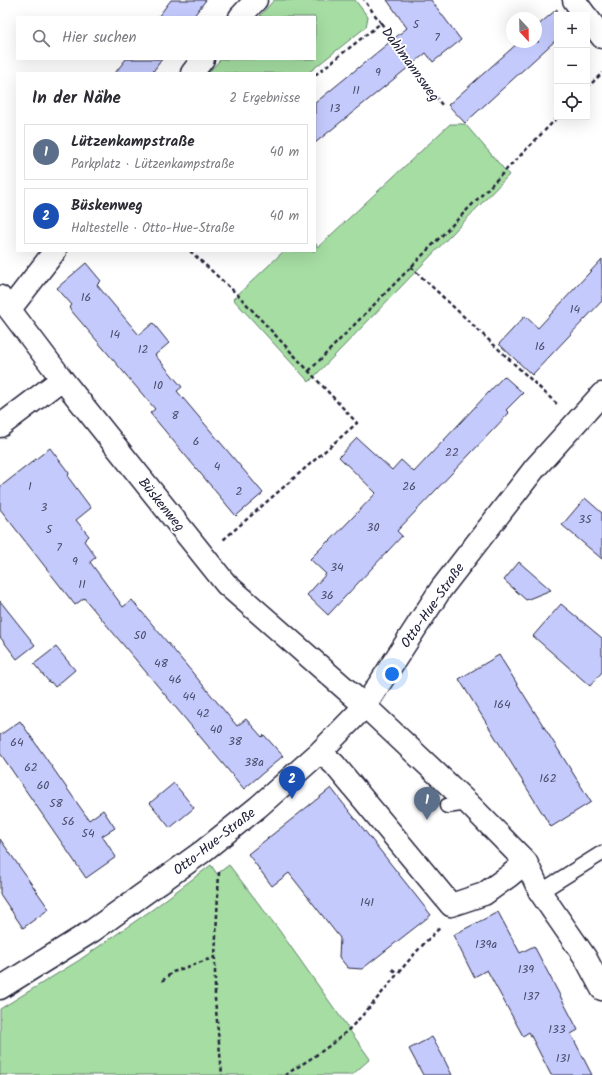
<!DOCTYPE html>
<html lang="de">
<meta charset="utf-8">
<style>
body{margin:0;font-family:Kalam,sans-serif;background:#f2f2f3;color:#2b2b33}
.controls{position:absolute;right:12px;top:12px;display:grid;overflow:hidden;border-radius:0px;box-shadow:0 4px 16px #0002}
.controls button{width:36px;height:36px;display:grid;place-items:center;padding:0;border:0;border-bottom:1px solid #e1e1e2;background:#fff;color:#2b2b33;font:20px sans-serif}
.compass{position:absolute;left:506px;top:12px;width:36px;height:36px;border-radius:50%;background:#fff;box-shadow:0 4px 16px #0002;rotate:158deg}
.you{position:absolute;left:392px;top:674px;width:14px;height:14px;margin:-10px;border:3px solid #fff;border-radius:50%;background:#1a73e8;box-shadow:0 0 0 6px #1a73e833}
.badge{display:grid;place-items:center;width:26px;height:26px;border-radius:50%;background:#b45309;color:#fff;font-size:13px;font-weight:700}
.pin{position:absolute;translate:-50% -33px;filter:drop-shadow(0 1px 2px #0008)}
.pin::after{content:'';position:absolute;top:21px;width:14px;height:12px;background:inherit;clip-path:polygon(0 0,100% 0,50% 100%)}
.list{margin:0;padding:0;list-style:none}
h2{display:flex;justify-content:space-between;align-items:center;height:52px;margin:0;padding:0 16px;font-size:17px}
h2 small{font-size:13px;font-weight:400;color:#7c7c81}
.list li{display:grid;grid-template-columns:26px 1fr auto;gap:12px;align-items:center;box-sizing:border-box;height:56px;margin:0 8px 8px;padding:0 8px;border:1px solid #e1e1e2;border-radius:0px}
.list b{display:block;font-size:15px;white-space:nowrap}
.list p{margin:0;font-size:13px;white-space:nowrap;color:#7c7c81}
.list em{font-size:13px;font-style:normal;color:#7c7c81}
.icon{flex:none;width:22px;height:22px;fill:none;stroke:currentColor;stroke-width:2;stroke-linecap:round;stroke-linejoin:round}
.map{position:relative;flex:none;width:602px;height:1075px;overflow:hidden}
.search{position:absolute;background:#fff;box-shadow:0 4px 16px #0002;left:16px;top:16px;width:300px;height:44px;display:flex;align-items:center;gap:10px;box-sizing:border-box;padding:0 14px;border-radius:0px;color:#7c7c81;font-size:15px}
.panel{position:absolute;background:#fff;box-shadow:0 4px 16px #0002;left:16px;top:72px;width:300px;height:180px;border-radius:0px}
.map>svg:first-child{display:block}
.green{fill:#a5dda2;stroke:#64806e}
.building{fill:#c4cafc;stroke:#22223b}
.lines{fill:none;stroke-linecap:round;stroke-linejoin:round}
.service-casing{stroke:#22223b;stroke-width:17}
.minor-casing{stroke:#22223b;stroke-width:25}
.path{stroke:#22223b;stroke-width:2.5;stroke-dasharray:4 3;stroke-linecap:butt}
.service{stroke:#fff;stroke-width:14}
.minor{stroke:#fff;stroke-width:22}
.labels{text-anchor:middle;stroke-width:3.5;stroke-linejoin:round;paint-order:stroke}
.number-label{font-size:12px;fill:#4a4c6b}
.street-label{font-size:14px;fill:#22223b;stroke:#fff}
</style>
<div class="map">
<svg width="602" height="1075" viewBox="0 0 602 1075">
<rect width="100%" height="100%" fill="#fff"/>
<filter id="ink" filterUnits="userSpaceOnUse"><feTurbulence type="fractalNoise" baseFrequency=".025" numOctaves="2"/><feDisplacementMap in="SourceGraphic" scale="8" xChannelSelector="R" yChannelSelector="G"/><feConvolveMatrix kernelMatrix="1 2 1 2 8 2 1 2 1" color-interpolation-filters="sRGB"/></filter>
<g filter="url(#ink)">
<!-- green -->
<path class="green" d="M274,0H355L368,17L366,27L308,73H208L221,59H315V17H259Z
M450,124H465L509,175L309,382L233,299L284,251H315V243L318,247Z
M211,865L217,874L229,865L279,930L370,1059L352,1075H0V1009L78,961L153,909Z"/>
<!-- building -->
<path class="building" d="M171,0H206L193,17H158Z
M387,0H431L461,40L433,62L426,53L315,143V103L407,28Z
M557,9V39L465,123L448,105L519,42H539L536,39V27Z
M126,59H162L152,73H115Z
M602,259V301L532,375L499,344L525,316L538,328Z
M86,263L101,281L97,285L139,335L153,323L169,343L155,355L182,387L177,391L263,493L236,516L150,413L155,409L69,308L72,305L57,288Z
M504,376L523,393L506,410L509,413L397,531L402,536L328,615L307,595L326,574L310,559L328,541L329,542L376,493L339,457L357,438L392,470L401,460L414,472Z
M50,448L69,473L68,477L91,508L76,520L89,536L84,541L96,557L90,562L123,607L132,600L237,726L246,719L262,737L264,735L283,756L244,789L84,598L75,605L0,509V487Z
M585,498L602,513V559L562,525Z
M519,562L551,590L526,600L504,580Z
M0,601L35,645L17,659L0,637Z
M561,604L602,638V672L590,686L533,636Z
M56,647L75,670L55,687L51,682L50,683L34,664Z
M499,655L591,802L551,827L459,679Z
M20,721L89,820L103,810L115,828L102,836L116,857L86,878L0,753V735Z
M174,783L194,808L170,828L150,803Z
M331,788L431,915L362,969L348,968L339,957L340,938L289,873L272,886L248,854Z
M0,839L49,909L23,928L0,894Z
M498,912L520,953L534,946L578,1030L571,1034L592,1075H551L529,1032L523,1036L487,970L474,977L453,935Z
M432,1037L442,1055L452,1075H423L409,1049Z"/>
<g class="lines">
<!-- service casing -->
<g class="service-casing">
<path id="service" d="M447,806L468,803
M540,892L602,853"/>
</g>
<!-- minor casing -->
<g class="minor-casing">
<path id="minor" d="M574,0L585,15
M240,17L256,0
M587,17L602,37
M192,73L203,59
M0,297L62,379L226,584L365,706L468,803L526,862L540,892L585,957L602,989
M10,309L55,251
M0,426L62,379
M320,752L334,764L451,905L484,894L509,876L526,862
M0,988L92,931L202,852L258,807L320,752L365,706L441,589L535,468L602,394"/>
</g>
<!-- path -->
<path class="path" d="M381,23L442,105
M315,75L381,23L364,0
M587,88L602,73
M190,251L238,295L357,423L223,540
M411,267L558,405
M309,371L558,117
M219,872L215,957V999L222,1075
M392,969L397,973
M162,981L173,972L215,957
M285,1075C310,1059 336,1044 356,1022C386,991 408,957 440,928"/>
<!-- service -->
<use href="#service" class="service"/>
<!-- minor -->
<use href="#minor" class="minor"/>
</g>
</g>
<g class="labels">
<!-- number labels -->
<g class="number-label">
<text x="416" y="28">5</text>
<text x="437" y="41">7</text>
<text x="378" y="76">9</text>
<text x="356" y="94">11</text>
<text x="335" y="112">13</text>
<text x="86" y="301">16</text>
<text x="575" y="313">14</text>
<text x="115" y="338">14</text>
<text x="540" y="350">16</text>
<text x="143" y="353">12</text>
<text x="158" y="389">10</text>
<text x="175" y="419">8</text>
<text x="196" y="445">6</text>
<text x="452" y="456">22</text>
<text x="217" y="470">4</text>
<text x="30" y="490">1</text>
<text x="409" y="490">26</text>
<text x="239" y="495">2</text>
<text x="44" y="511">3</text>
<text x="585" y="523">35</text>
<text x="373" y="531">30</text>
<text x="49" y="533">5</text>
<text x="59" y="551">7</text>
<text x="75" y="565">9</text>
<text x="337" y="571">34</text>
<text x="82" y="588">11</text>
<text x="327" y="599">36</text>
<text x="140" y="639">50</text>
<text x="161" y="667">48</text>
<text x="175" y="683">46</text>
<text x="189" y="700">44</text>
<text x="502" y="708">164</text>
<text x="203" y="717">42</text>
<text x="216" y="733">40</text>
<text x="235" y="745">38</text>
<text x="17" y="746">64</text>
<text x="254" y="766">38a</text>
<text x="31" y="771">62</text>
<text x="548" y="782">162</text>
<text x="43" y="789">60</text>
<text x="56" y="807">58</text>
<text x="68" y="825">56</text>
<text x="88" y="837">54</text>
<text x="367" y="906">141</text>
<text x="486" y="948">139a</text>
<text x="526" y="973">139</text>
<text x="531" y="1000">137</text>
<text x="557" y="1033">133</text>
<text x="563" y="1062">131</text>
</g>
<!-- street labels -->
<g class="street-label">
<text transform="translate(411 64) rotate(54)" y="5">Dahlmannsweg</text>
<text transform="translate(162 504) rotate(51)" y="5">Büskenweg</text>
<text transform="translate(432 605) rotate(-55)" y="5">Otto-Hue-Straße</text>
<text transform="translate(214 841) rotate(-38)" y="5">Otto-Hue-Straße</text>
</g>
</g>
</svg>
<div class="controls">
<button>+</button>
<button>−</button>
<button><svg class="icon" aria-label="locate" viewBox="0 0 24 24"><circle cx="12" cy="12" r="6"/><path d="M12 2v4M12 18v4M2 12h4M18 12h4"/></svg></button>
</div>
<svg class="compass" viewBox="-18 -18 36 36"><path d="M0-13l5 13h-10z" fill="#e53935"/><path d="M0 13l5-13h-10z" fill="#7c7c81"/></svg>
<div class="you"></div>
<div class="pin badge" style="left:427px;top:820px;background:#5c6f8a">1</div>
<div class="pin badge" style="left:292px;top:799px;background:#1a4fb4">2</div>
<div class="search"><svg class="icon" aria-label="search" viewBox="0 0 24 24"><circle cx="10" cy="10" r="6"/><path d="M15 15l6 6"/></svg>Hier suchen</div>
<section class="panel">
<h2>In der Nähe<small>2 Ergebnisse</small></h2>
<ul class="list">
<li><span class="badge" style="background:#5c6f8a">1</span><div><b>Lützenkampstraße</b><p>Parkplatz · Lützenkampstraße</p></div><em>40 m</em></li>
<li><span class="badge" style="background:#1a4fb4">2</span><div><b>Büskenweg</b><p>Haltestelle · Otto-Hue-Straße</p></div><em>40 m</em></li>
</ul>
</section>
</div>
